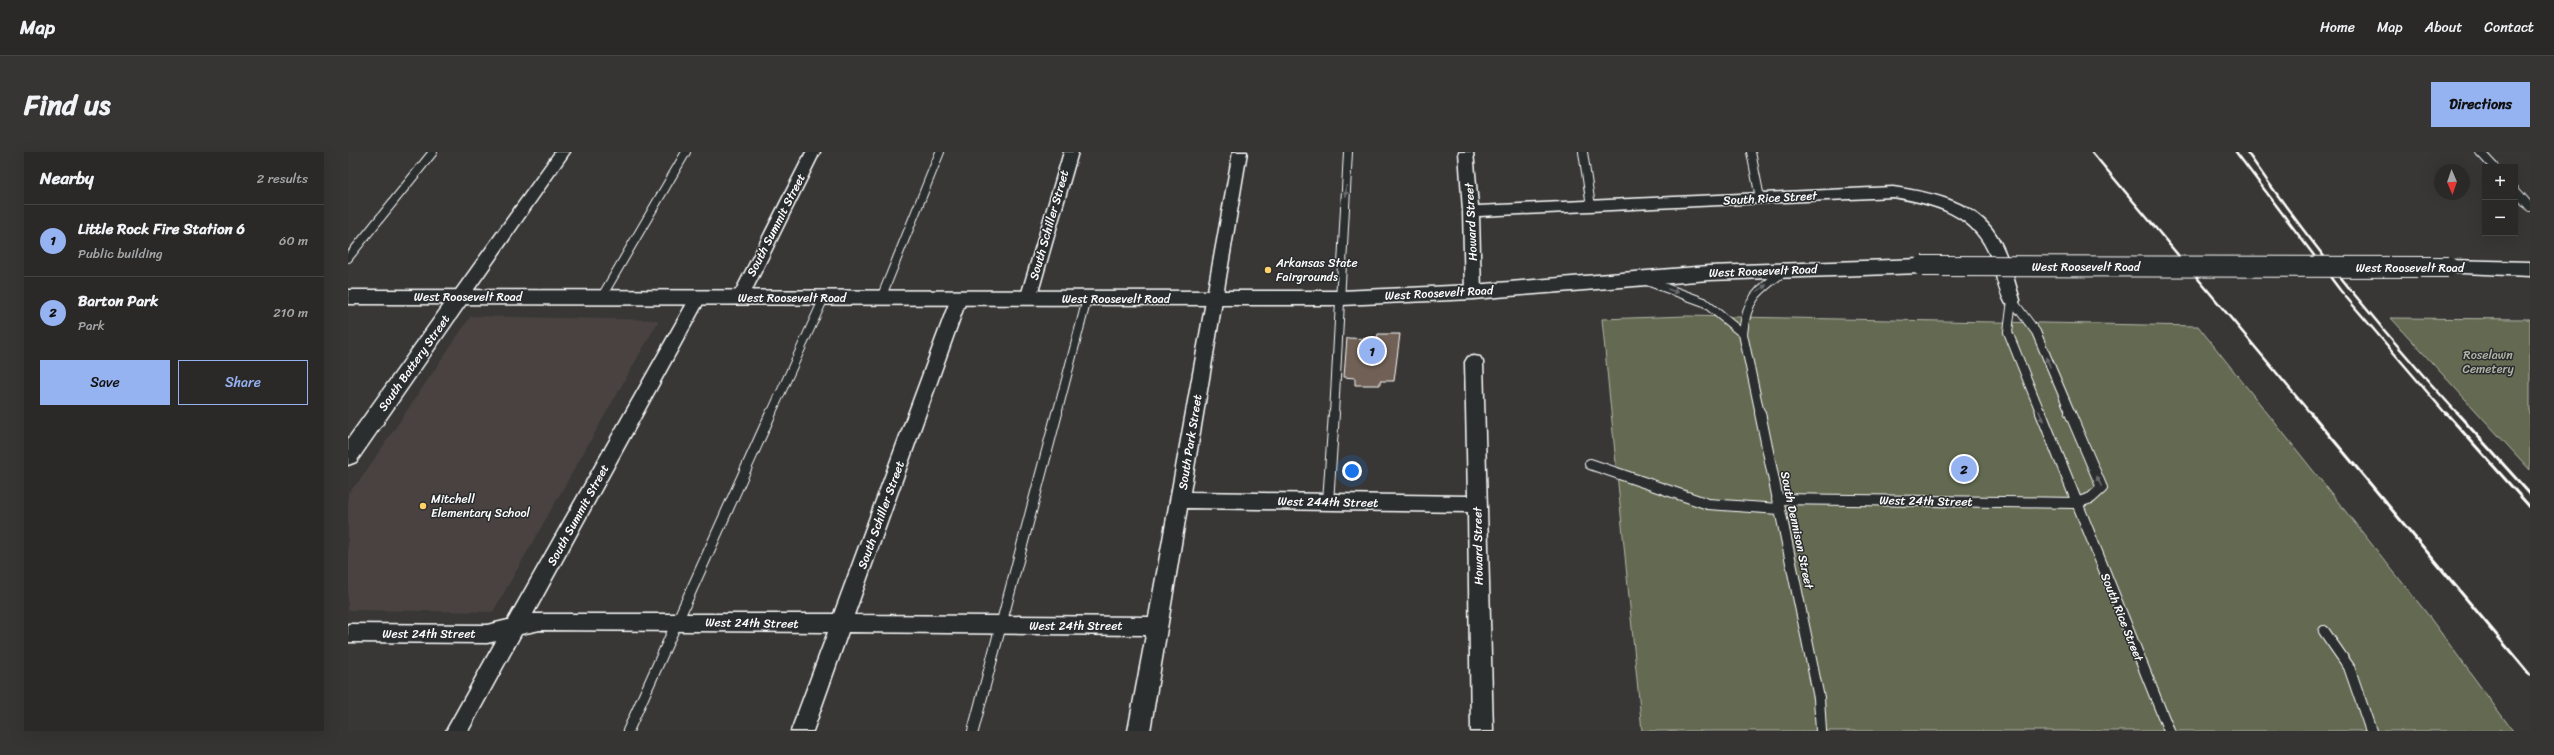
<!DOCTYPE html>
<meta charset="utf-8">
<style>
body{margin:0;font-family:Sriracha,sans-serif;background:#363534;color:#f1f3f6}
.controls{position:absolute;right:12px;top:12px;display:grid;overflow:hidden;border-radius:0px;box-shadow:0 4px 16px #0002}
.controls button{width:36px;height:36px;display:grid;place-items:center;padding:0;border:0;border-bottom:1px solid #464545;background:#2a2928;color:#f1f3f6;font:20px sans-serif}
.compass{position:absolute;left:2086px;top:12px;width:36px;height:36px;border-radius:50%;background:#2a2928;box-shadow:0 4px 16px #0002;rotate:178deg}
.you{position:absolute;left:1004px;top:319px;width:14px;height:14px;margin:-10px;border:3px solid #fff;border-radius:50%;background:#1a73e8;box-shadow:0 0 0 6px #1a73e833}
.badge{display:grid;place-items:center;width:26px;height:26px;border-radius:50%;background:#95b2f1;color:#111;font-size:13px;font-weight:700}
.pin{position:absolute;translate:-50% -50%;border:2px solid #fff;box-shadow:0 1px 4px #0006}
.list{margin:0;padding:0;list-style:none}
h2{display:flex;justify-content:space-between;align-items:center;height:52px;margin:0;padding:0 16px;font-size:17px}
h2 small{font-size:13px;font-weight:400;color:#a5a6a8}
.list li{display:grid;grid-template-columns:26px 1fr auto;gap:12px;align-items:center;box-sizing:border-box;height:72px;padding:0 16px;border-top:1px solid #464545}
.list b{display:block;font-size:15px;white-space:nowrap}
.list p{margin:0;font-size:13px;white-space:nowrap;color:#a5a6a8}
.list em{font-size:13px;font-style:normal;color:#a5a6a8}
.actions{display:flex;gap:8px;padding:12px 16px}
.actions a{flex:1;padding:9px 0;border:1px solid #95b2f1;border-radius:0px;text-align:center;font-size:14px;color:#95b2f1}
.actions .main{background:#95b2f1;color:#111}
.map{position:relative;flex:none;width:2182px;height:579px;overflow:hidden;border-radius:0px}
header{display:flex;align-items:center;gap:24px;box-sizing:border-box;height:56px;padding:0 20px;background:#2a2928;border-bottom:1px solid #464545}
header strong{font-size:19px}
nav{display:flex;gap:22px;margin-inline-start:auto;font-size:14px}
.intro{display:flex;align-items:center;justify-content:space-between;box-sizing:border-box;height:96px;padding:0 24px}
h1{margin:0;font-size:28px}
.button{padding:10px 18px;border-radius:0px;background:#95b2f1;color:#111;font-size:14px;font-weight:700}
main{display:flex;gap:24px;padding:0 24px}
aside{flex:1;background:#2a2928;border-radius:0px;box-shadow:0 4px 16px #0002}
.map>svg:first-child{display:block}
.built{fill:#48433f}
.green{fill:#646b51;stroke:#b2b5a8}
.building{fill:#6f6055;stroke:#fff}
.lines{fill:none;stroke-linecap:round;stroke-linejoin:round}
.service-far1-casing{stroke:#fff;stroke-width:10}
.service-casing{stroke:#fff;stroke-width:12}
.minor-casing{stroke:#fff;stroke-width:3}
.tertiary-casing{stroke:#fff;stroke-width:3}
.primary-casing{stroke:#fff;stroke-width:3}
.service-far1{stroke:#2a2d2e;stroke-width:8}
.service{stroke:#2a2d2e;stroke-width:10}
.minor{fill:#2a2d2e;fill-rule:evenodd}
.tertiary{fill:#2a2d2e;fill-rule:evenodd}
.primary{fill:#2a2d2e;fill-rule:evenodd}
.rail-far1{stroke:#fff;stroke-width:2.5}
.rail{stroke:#fff;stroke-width:3}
.primary-bridge-casing{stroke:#fff;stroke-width:22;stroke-linecap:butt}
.primary-bridge{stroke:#2a2d2e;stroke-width:20}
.oneway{fill:#6a6c6d}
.poi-dot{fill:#ffd166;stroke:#2a2d2e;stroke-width:1.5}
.labels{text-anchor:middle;stroke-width:3;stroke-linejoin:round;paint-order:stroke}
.street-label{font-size:12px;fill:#fff;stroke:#2a2d2e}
.poi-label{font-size:12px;fill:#fff;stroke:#2a2d2e;text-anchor:start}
.park-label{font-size:12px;fill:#b2b5a8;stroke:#2a2d2e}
</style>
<header>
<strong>Map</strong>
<nav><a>Home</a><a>Map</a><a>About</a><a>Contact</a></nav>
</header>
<div class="intro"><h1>Find us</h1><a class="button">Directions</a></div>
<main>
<aside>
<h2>Nearby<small>2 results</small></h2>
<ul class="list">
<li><span class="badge">1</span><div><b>Little Rock Fire Station 6</b><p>Public building</p></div><em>60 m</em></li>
<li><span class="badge">2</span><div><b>Barton Park</b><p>Park</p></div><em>210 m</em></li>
</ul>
<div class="actions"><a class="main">Save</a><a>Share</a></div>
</aside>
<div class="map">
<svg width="2182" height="579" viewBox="0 0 2182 579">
<rect width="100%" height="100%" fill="#383736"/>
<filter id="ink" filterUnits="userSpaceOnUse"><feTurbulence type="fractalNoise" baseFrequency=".025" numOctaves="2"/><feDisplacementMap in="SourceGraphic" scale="8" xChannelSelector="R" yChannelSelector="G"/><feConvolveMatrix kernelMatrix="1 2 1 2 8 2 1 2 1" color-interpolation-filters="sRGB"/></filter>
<g filter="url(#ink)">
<!-- built -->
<path class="built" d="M123,164L311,168L145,460L0,458V341L12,328Z"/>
<!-- green -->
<path class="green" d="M1338,164L1850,174L2077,459L2165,579H1294L1254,167Z
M2043,166L2182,167V318Z"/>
<!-- building -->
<path class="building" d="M1030,182H1052L1046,229H1032V233H1007V226L996,225L999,186L1029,187Z"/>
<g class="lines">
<!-- service-far1 casing -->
<g class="service-far1-casing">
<path id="service-far1" d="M1235,0L1243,54
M1403,0L1412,46
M2132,0L2146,15
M2167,38L2182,55
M0,106L85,0
M1296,128L1356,150L1395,182
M253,146L338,0
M533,146L592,0
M1664,148L1660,180L1693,262
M1664,148L1688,180L1723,262
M423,262L476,146
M709,262L739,147
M986,262L1000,0
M1412,262L1395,182C1398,147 1410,138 1437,119"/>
</g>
<!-- service casing -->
<g class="service-casing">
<path id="service" d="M1412,261L1471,546L1473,579
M1693,261L1821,579
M1242,312L1360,352L1431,357
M1429,347L1728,351L1743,346L1754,336L1722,261
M980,350L986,261
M1976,479L2001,515L2023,579
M280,579L423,261
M625,579L709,261"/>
</g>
<!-- minor casing -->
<g class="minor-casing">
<path id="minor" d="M207,0H222L118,149H106L104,145L106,141Z
M458,0H472L400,146L398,150H386L384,146Z
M716,0H730L688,147L686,151H674L672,147Z
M885,0H899L842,340L1120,344L1117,210L1120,205L1126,204L1132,205L1135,210L1145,579H1123L1120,360L839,356L802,579H780L798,483L500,480L465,579H443L480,480L192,478L173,482L120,579H98L148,489L139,491L0,490V472L139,473L160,468L342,146L344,142H356L358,146L185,462H486L603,146L605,142H617L619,146L506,463L801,465Z
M1111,0H1125L1130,54L1545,35C1579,40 1622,48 1644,77C1659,97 1665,125 1672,148L1670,152H1658C1650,138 1648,121 1643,106C1627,62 1587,52 1545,45L1131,64L1133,140L1131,144H1119L1117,140L1115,59Z"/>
</g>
<!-- tertiary casing -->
<g class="tertiary-casing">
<path id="tertiary" d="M112,138L119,140L122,145L119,150L8,310L0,313V287L105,140Z"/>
</g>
<!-- primary casing -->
<g class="primary-casing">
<path id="primary" d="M1574,107L1581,109L1584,114L1581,119L1574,121L1361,128L1125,147L993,153L0,152V138L993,139L1125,133L1361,114Z
M2100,108L2182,110V124L2093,120L2090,115L2093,110Z"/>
</g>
<!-- service-far1 -->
<use href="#service-far1" class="service-far1"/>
<!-- service -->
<use href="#service" class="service"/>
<!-- minor -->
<use href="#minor" class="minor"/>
<!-- tertiary -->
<use href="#tertiary" class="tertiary"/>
<!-- primary -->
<use href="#primary" class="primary"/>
<!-- rail-far1 -->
<path class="rail-far1" d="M1744,0L1963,262
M1888,0L1992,138L2098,262
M1899,0C1963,93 2034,179 2110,262"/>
<!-- rail -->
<path class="rail" d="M1963,261L2182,523
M2098,261L2182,355
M2109,261L2182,342"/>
<!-- primary-bridge casing -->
<g class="primary-bridge-casing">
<path id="primary-bridge" d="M1574,114L2100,115"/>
</g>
<!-- primary-bridge -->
<use href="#primary-bridge" class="primary-bridge"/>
</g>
<!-- one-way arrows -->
<defs><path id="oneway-solid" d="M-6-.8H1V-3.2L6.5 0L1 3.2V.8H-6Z"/></defs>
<g class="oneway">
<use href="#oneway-solid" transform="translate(998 39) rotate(93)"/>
<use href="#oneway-solid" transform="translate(1414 136) rotate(-35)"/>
<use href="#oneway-solid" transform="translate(1325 139) rotate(20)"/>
<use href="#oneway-solid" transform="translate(1700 210) rotate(-113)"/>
<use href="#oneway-solid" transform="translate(1693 264) rotate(68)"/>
<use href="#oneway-solid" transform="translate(1751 329) rotate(-113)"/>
</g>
</g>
<!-- markers -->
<g class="poi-dot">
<circle cx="920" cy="118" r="4"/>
<circle cx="75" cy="354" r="4"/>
</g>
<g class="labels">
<!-- street labels -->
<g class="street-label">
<text transform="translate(1422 46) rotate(-3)" y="4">South Rice Street</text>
<text transform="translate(1123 70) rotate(-93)" y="4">Howard Street</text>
<text transform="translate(428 73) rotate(-63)" y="4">South Summit Street</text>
<text transform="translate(701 73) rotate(-74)" y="4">South Schiller Street</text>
<text x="1738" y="119">West Roosevelt Road</text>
<text x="2062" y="120">West Roosevelt Road</text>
<text transform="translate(1415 119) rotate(-2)" y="4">West Roosevelt Road</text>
<text transform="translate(1091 141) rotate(-3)" y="4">West Roosevelt Road</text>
<text x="120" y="149">West Roosevelt Road</text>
<text x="444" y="150">West Roosevelt Road</text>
<text x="768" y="151">West Roosevelt Road</text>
<text transform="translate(66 211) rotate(-55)" y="4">South Battery Street</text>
<text transform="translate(842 290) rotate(-81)" y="4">South Park Street</text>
<text transform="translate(1578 349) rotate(1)" y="4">West 24th Street</text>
<text transform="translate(980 350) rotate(1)" y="4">West 244th Street</text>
<text transform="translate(230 363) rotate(-61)" y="4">South Summit Street</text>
<text transform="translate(533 363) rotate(-70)" y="4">South Schiller Street</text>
<text transform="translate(1449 378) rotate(78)" y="4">South Dennison Street</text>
<text transform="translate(1130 394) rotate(-91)" y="4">Howard Street</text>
<text transform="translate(1774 465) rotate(68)" y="4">South Rice Street</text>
<text transform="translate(404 471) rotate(1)" y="4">West 24th Street</text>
<text x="728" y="478">West 24th Street</text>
<text x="81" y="486">West 24th Street</text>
</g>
<!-- poi labels -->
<g class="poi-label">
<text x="928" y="115">Arkansas State<tspan x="928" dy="14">Fairgrounds</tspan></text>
<text x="83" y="351">Mitchell<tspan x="83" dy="14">Elementary School</tspan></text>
</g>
<!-- park labels -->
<g class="park-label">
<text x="2140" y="207">Roselawn<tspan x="2140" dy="14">Cemetery</tspan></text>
</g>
</g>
</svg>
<div class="controls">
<button>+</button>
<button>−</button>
</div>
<svg class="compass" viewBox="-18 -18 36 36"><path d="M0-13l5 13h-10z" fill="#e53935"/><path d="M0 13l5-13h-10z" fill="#a5a6a8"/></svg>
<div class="you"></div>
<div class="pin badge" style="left:1024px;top:199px">1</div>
<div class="pin badge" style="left:1616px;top:317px">2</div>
</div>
</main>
